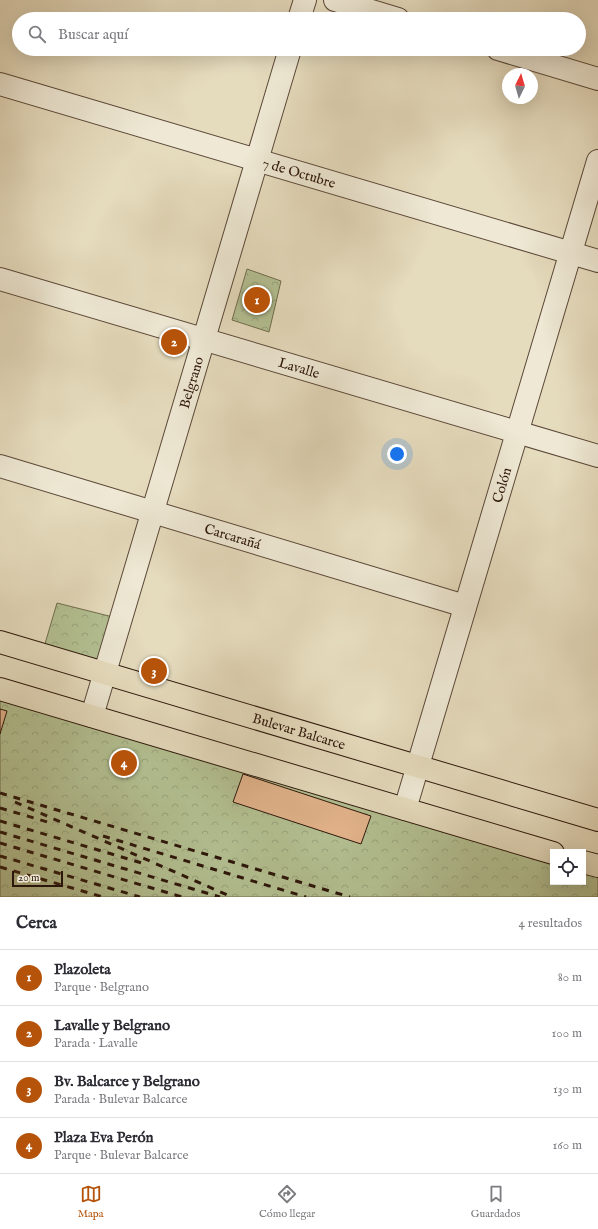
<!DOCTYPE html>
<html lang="es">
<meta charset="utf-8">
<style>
body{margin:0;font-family:"IM FELL English",serif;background:#f2f2f3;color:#2b2b33}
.controls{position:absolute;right:12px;bottom:12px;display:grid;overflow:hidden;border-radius:0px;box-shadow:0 4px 16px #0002}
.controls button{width:36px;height:36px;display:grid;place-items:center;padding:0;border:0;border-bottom:1px solid #e1e1e2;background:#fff;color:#2b2b33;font:20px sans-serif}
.compass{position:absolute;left:502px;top:68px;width:36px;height:36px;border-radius:50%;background:#fff;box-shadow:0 4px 16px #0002;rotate:5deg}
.scale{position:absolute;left:12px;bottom:10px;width:51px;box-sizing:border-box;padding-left:4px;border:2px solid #2d170b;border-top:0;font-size:11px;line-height:14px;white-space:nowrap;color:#2d170b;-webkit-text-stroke:3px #eee8d4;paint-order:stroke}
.you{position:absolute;left:397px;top:454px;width:14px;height:14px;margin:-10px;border:3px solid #fff;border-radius:50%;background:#1a73e8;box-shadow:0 0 0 6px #1a73e833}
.badge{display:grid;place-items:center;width:26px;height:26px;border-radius:50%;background:#b45309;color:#fff;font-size:13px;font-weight:700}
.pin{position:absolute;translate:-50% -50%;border:2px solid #fff;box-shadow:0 1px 4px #0006}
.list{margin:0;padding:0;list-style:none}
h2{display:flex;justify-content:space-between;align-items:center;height:52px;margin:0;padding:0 16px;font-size:17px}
h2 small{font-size:13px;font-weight:400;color:#7c7c81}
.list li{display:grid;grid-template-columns:26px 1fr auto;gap:12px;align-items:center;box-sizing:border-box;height:56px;padding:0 16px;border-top:1px solid #e1e1e2}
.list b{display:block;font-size:15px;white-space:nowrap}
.list p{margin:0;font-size:13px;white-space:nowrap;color:#7c7c81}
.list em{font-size:13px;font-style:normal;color:#7c7c81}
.icon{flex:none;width:22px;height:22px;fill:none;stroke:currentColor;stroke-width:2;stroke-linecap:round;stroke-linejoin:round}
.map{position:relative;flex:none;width:598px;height:897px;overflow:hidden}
.search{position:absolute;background:#fff;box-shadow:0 4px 16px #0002;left:12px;right:12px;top:12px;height:44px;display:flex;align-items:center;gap:10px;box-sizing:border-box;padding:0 14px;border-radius:22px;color:#7c7c81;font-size:15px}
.sheet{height:276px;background:#fff}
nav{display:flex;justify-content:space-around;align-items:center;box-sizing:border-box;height:56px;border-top:1px solid #e1e1e2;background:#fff;font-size:11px;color:#7c7c81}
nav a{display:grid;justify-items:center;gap:2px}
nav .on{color:#b45309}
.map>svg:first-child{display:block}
.park{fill:url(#park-crowns);stroke:#706c4e}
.building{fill:#e2b38b;stroke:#2d170b}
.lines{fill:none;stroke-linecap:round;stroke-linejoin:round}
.minor-casing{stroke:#5b4838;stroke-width:24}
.major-casing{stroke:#2d170b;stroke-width:24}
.minor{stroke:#eee8d4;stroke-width:22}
.major{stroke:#e5dbbd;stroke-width:22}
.rail{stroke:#2d170b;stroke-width:3;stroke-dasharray:7 7;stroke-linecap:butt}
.labels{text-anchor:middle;stroke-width:4;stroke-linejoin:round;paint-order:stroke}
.street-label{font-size:14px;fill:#2d170b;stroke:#eee8d4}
</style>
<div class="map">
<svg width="598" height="897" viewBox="0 0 598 897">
<defs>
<pattern id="park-crowns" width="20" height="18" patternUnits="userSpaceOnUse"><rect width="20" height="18" fill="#b3c092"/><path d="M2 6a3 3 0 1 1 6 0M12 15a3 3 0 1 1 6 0" fill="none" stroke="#9aa47d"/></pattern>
</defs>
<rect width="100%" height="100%" fill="#e5dbbd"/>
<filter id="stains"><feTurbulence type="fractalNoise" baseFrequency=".005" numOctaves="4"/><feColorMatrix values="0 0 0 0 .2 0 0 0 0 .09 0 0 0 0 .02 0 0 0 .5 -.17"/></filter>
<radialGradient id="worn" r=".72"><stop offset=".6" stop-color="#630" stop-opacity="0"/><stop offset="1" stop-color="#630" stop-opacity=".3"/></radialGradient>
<!-- park -->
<path class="park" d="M247,269L281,281L269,332L232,320Z
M57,603L121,619L105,673L42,654Z
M0,689L553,853V882H583V862L598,866V897H0Z"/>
<!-- building -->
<path class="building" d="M0,709L7,711L0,734Z
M243,774L371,816L361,844L233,802Z"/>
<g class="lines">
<!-- minor casing -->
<g class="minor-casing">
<g id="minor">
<path d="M335,0L398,19"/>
<path d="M299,19L305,0"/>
<path d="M498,49L598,79"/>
<path id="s1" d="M0,84L598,261"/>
<path id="s2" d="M0,279L598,456"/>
<path id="s3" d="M0,466L465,606"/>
<path id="s4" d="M92,716L290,49"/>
<path id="s5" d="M405,809L598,161"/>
</g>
</g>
<!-- major casing -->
<g class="major-casing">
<g id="major">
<path id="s6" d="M0,642L598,820"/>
<path d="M0,689L553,853"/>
<path d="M583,862L598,866"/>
</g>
</g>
<!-- minor -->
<use href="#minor" class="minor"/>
<!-- major -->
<use href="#major" class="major"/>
<!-- rail -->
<path class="rail" d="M0,793L350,897
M15,802L232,897
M0,808L51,823
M0,821L142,863
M0,832L220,897
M103,836L306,897
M0,843L182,897
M0,856L140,897
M0,867L103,897"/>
</g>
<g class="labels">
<!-- street labels -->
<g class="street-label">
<text dy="5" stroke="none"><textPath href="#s1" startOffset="312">7 de Octubre</textPath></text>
<text dy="5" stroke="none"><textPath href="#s2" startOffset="312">Lavalle</textPath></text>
<text dy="5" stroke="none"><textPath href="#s4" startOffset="348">Belgrano</textPath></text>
<text dy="5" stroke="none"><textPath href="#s5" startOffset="338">Colón</textPath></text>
<text dy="5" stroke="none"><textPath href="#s3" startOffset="243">Carcarañá</textPath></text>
<text dy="5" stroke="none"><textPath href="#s6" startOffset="312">Bulevar Balcarce</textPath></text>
</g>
</g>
<rect width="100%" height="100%" filter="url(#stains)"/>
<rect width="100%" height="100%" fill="url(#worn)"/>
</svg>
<div class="controls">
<button><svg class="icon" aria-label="locate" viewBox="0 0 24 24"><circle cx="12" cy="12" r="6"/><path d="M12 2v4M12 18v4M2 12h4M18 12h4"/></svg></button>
</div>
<svg class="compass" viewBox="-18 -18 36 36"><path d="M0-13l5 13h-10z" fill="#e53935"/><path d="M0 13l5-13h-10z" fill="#7c7c81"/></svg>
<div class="scale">20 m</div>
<div class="you"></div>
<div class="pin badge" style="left:257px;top:300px">1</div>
<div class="pin badge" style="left:174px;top:342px">2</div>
<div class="pin badge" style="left:154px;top:671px">3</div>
<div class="pin badge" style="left:124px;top:763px">4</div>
<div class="search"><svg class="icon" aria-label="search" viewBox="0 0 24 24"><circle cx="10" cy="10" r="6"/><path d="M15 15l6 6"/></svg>Buscar aquí</div>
</div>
<section class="sheet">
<h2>Cerca<small>4 resultados</small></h2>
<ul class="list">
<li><span class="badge">1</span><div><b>Plazoleta</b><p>Parque · Belgrano</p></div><em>80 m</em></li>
<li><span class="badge">2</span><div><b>Lavalle y Belgrano</b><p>Parada · Lavalle</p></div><em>100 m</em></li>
<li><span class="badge">3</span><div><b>Bv. Balcarce y Belgrano</b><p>Parada · Bulevar Balcarce</p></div><em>130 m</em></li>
<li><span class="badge">4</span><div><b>Plaza Eva Perón</b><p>Parque · Bulevar Balcarce</p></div><em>160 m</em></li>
</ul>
</section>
<nav>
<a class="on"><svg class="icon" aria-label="map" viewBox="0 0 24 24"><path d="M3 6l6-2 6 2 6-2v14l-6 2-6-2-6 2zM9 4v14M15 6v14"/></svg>Mapa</a>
<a><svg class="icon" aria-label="directions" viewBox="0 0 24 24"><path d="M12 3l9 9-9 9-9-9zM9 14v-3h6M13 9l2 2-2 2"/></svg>Cómo llegar</a>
<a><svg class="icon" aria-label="saved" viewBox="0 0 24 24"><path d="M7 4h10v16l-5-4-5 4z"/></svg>Guardados</a>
</nav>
